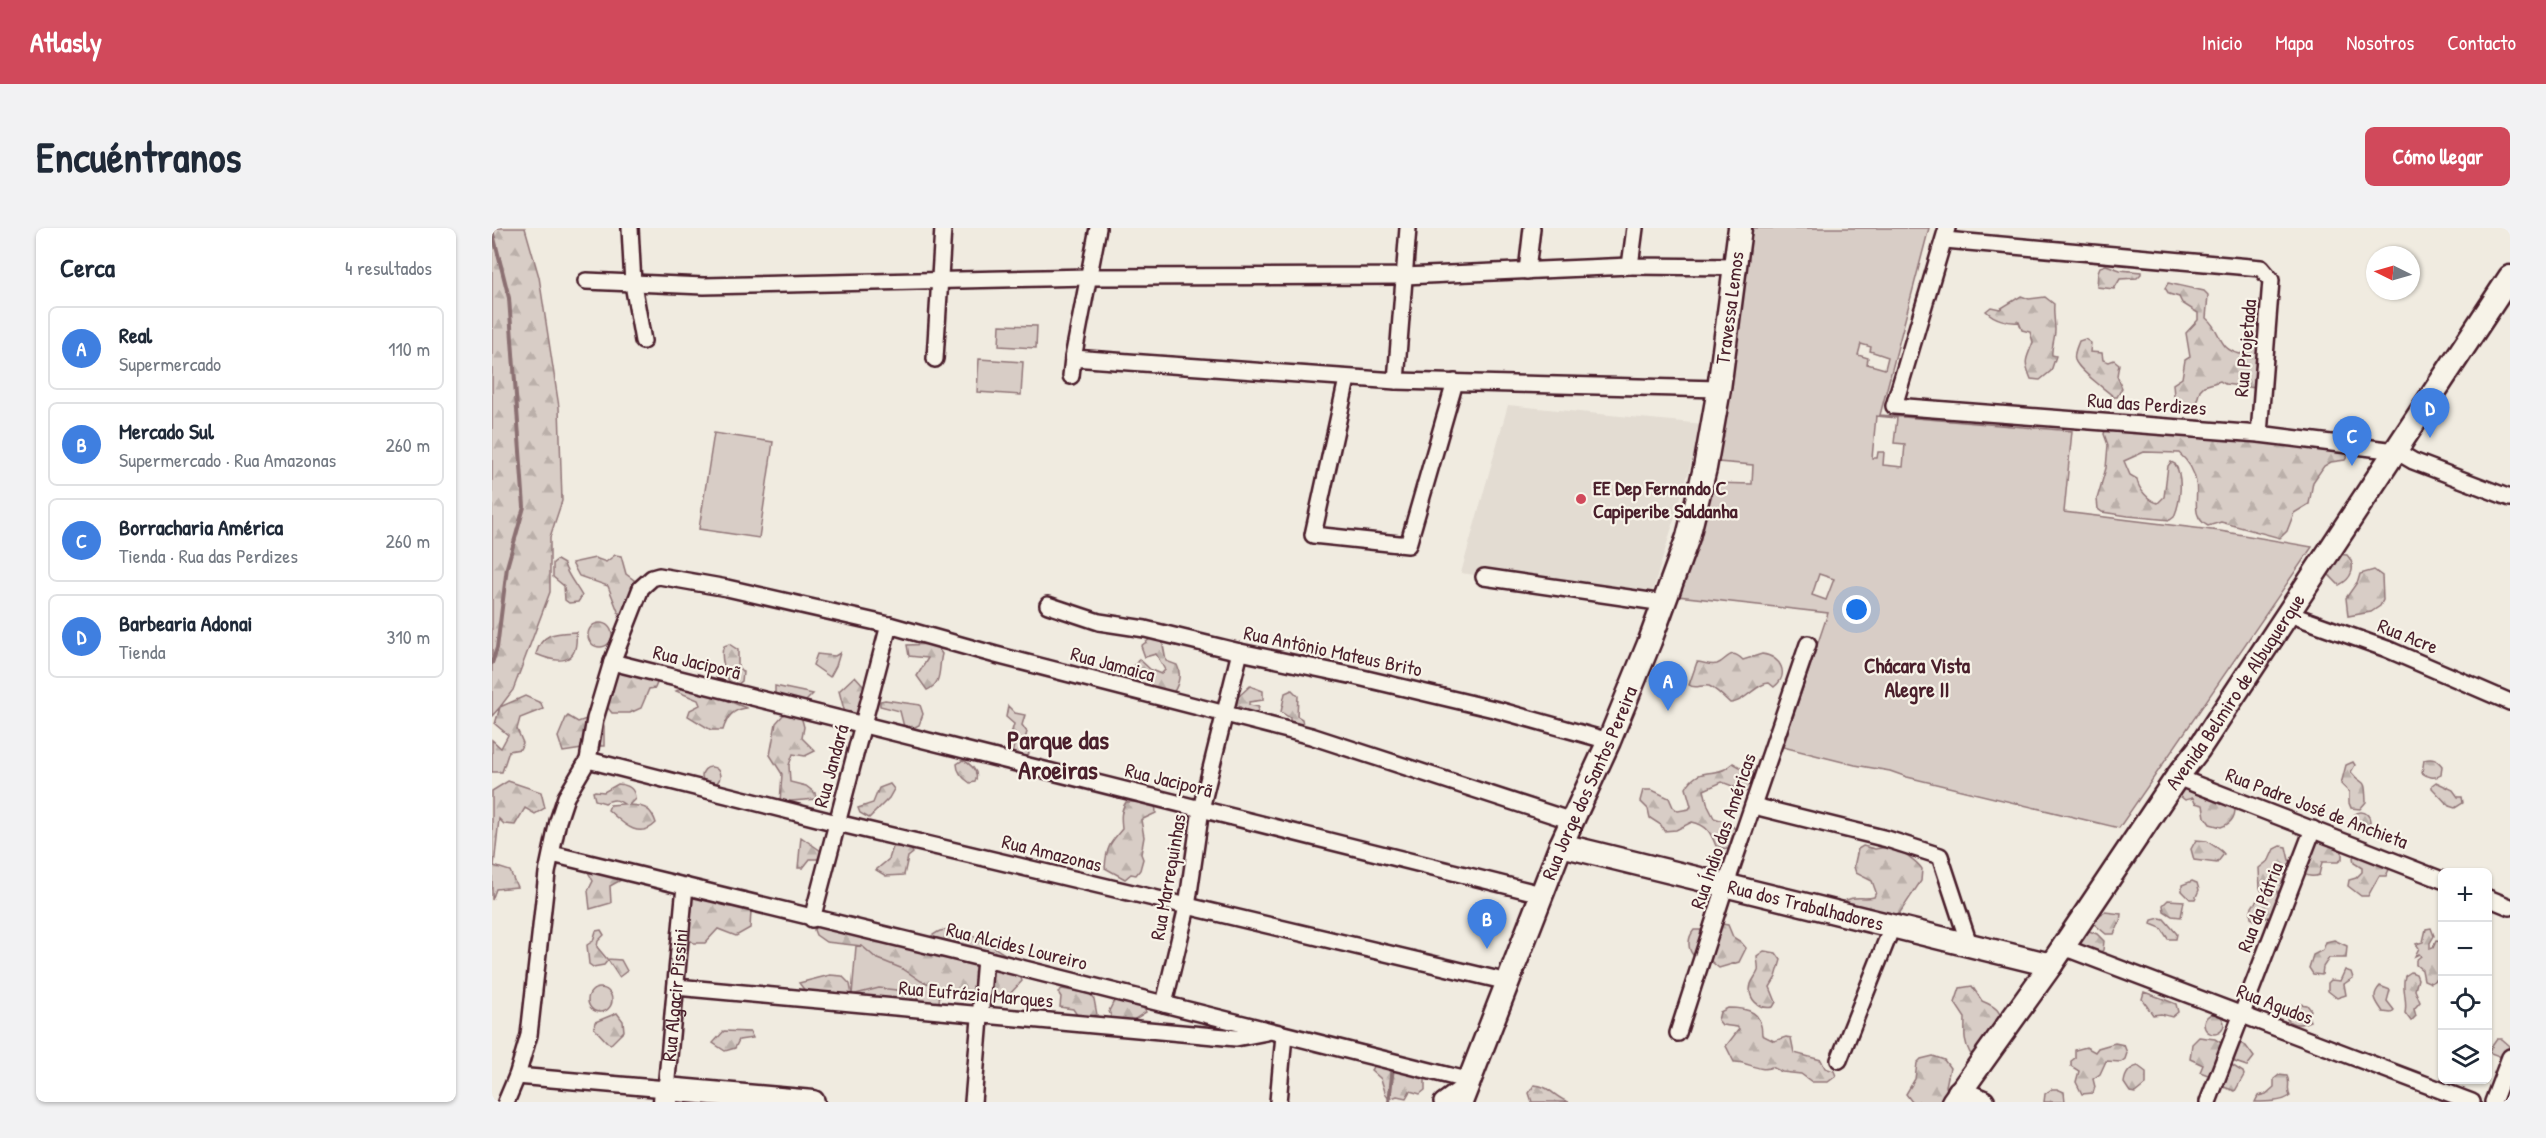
<!DOCTYPE html>
<html lang="es">
<meta charset="utf-8">
<style>
body{margin:0;font-family:"Patrick Hand",sans-serif;background:#f2f2f3;color:#1f2937}
.controls{position:absolute;right:18px;bottom:18px;display:grid;overflow:hidden;border-radius:9px;box-shadow:0 2px 4px #0004}
.controls button{width:54px;height:54px;display:grid;place-items:center;padding:0;border:0;border-bottom:2px solid #e0e1e3;background:#fff;color:#1f2937;font:30px sans-serif}
.compass{position:absolute;left:1874px;top:18px;width:54px;height:54px;border-radius:50%;background:#fff;box-shadow:0 2px 4px #0004;rotate:275deg}
.you{position:absolute;left:1365px;top:382px;width:21px;height:21px;margin:-15px;border:4px solid #fff;border-radius:50%;background:#1a73e8;box-shadow:0 0 0 9px #1a73e833}
.badge{display:grid;place-items:center;width:39px;height:39px;border-radius:50%;background:#d1495b;color:#fff;font-size:20px;font-weight:700}
.pin{position:absolute;translate:-50% -50px;filter:drop-shadow(0 2px 3px #0008)}
.pin::after{content:'';position:absolute;top:32px;width:21px;height:18px;background:inherit;clip-path:polygon(0 0,100% 0,50% 100%)}
.list{margin:0;padding:0;list-style:none}
h2{display:flex;justify-content:space-between;align-items:center;height:78px;margin:0;padding:0 24px;font-size:26px}
h2 small{font-size:20px;font-weight:400;color:#747a83}
.list li{display:grid;grid-template-columns:39px 1fr auto;gap:18px;align-items:center;box-sizing:border-box;height:84px;margin:0 12px 12px;padding:0 12px;border:2px solid #e0e1e3;border-radius:9px}
.list b{display:block;font-size:22px;white-space:nowrap}
.list p{margin:0;font-size:20px;white-space:nowrap;color:#747a83}
.list em{font-size:20px;font-style:normal;color:#747a83}
.icon{flex:none;width:33px;height:33px;fill:none;stroke:currentColor;stroke-width:2;stroke-linecap:round;stroke-linejoin:round}
.map{position:relative;flex:none;width:2018px;height:874px;overflow:hidden;border-radius:9px}
header{display:flex;align-items:center;gap:36px;box-sizing:border-box;height:84px;padding:0 30px;background:#d1495b;color:#fff}
header strong{font-size:28px}
nav{display:flex;gap:33px;margin-inline-start:auto;font-size:21px}
.intro{display:flex;align-items:center;justify-content:space-between;box-sizing:border-box;height:144px;padding:0 36px}
h1{margin:0;font-size:42px}
.button{padding:15px 27px;border-radius:9px;background:#d1495b;color:#fff;font-size:21px;font-weight:700}
main{display:flex;gap:36px;padding:0 36px}
aside{flex:1;background:#fff;border-radius:9px;box-shadow:0 2px 4px #0004}
.map>svg:first-child{display:block}
.built{fill:#e3dcd2}
.grass{fill:#d8cdc6;stroke:#917678;stroke-width:1.5;fill-rule:evenodd}
.forest{fill:url(#forest-firs);stroke:#917678;stroke-width:1.5}
.lines{fill:none;stroke-linecap:round;stroke-linejoin:round}
.stream{stroke:#8b6f72;stroke-width:4}
.street-casing{stroke:#4a1f2b;stroke-width:20}
.secondary-casing{stroke:#4a1f2b;stroke-width:27}
.street{stroke:#f7f3e8;stroke-width:15}
.secondary{stroke:#f7f3e8;stroke-width:22}
.poi-dot{fill:#d1495b;stroke:#f7f3e8;stroke-width:2}
.labels{text-anchor:middle;stroke-width:4.5;stroke-linejoin:round;paint-order:stroke}
.street-label{font-size:20px;fill:#4a1f2b;stroke:#f7f3e8}
.poi-label{font-size:20px;font-weight:bold;fill:#4a1f2b;stroke:#f7f3e8;text-anchor:start}
.neighbourhood-label{font-size:21px;font-weight:bold;fill:#4a1f2b;stroke:#f7f3e8}
.district-label{font-size:26px;font-weight:bold;fill:#4a1f2b;stroke:#f7f3e8}
</style>
<header>
<strong>Atlasly</strong>
<nav><a>Inicio</a><a>Mapa</a><a>Nosotros</a><a>Contacto</a></nav>
</header>
<div class="intro"><h1>Encuéntranos</h1><a class="button">Cómo llegar</a></div>
<main>
<aside>
<h2>Cerca<small>4 resultados</small></h2>
<ul class="list">
<li><span class="badge" style="background:#3f7fe0">A</span><div><b>Real</b><p>Supermercado</p></div><em>110 m</em></li>
<li><span class="badge" style="background:#3f7fe0">B</span><div><b>Mercado Sul</b><p>Supermercado · Rua Amazonas</p></div><em>260 m</em></li>
<li><span class="badge" style="background:#3f7fe0">C</span><div><b>Borracharia América</b><p>Tienda · Rua das Perdizes</p></div><em>260 m</em></li>
<li><span class="badge" style="background:#3f7fe0">D</span><div><b>Barbearia Adonai</b><p>Tienda</p></div><em>310 m</em></li>
</ul>
</aside>
<div class="map">
<svg width="2018" height="874" viewBox="0 0 2018 874">
<defs>
<pattern id="forest-firs" width="22" height="20" patternUnits="userSpaceOnUse" patternTransform="scale(1.5)"><rect width="22" height="20" fill="#d8cdc6"/><path d="M5 1l3.5 6h-7zM16 11l3.5 6h-7z" fill="#bbb0aa"/></pattern>
</defs>
<rect width="100%" height="100%" fill="#f0ebe0"/>
<filter id="ink" filterUnits="userSpaceOnUse"><feTurbulence type="fractalNoise" baseFrequency=".0167" numOctaves="2"/><feDisplacementMap in="SourceGraphic" scale="12" xChannelSelector="R" yChannelSelector="G"/><feConvolveMatrix kernelMatrix="1 2 1 2 8 2 1 2 1" color-interpolation-filters="sRGB"/></filter>
<g filter="url(#ink)">
<!-- built -->
<path class="built" d="M1016,177L1211,196L1158,372L969,345Z"/>
<!-- grass -->
<path class="grass" d="M1260,0H1437L1388,187L1580,203L1572,284L1728,303L1820,319L1627,600L1415,549L1398,543L1363,537L1291,519L1336,385L1186,368L1212,294L1220,255L1260,256L1261,237L1226,234L1237,174ZM1369,116L1379,119L1378,123L1396,129L1393,141L1375,136L1376,130L1366,127ZM1384,188L1405,190L1402,215L1413,216L1411,239L1391,237L1392,224H1386L1385,230H1380ZM1327,346L1342,351L1334,372L1320,367Z
M508,97L545,98L544,120L507,118Z
M487,131L531,134L529,167L485,164Z
M222,205L281,214L267,310L207,301Z
M364,718L451,726L447,775L360,767Z"/>
<!-- forest -->
<path class="forest" d="M0,0H33L47,49L67,179L70,273L58,309V364L21,462L8,479L33,468L49,475L51,481L28,490L25,501L31,515L28,521L17,523L10,544H0V512L9,520L16,507L3,496L8,479L0,488Z
M1614,37L1628,42L1649,44V46L1645,50L1628,51L1622,61L1605,59L1606,44L1608,39Z
M1676,55L1712,63L1716,67L1714,90C1731,104 1724,120 1748,126L1754,123L1759,109L1765,108C1768,118 1764,125 1764,134C1764,144 1767,150 1763,160L1733,156L1728,153L1712,158L1708,162L1703,179L1691,177L1682,168L1681,156L1690,150L1693,132L1698,129L1694,105L1706,92V85L1690,75L1687,69L1677,66L1673,60Z
M1529,68L1537,71L1553,69L1562,76C1561,86 1563,93 1563,102C1563,111 1559,119 1560,127L1564,128L1559,143L1548,152L1539,151C1531,131 1534,133 1541,114L1538,104L1530,102L1527,94C1516,95 1502,91 1494,83L1499,79L1508,81Z
M1593,111L1599,115L1598,124L1610,125L1611,132L1617,134L1622,132L1627,136L1625,148L1630,160L1625,169H1622C1612,160 1587,143 1583,132C1581,126 1585,119 1587,113Z
M1618,201L1701,206L1858,223L1853,232L1839,234L1832,238L1821,254L1817,276L1802,285L1795,303L1788,310L1729,294L1716,298C1698,289 1707,270 1704,254C1702,243 1695,232 1687,225L1652,224L1632,233L1638,247L1645,251C1646,261 1657,273 1666,275L1672,269L1676,238L1679,234L1683,236C1692,250 1688,275 1682,289L1678,292L1636,288L1610,284L1606,281L1605,271L1614,240L1616,217L1612,206L1613,202Z
M1844,326L1855,327C1865,338 1860,351 1847,357L1836,346V339Z
M123,327L129,328L134,346L142,352C137,363 140,377 133,387L127,386L116,358L87,348L80,335L103,330L114,334Z
M65,332L72,336C75,347 84,357 90,368L86,374L77,375L73,372L72,358L61,349V335Z
M1882,342L1890,348L1891,372L1888,378L1879,384L1856,388L1854,370L1866,353L1868,346Z
M96 407a12 12 0 1 1 24 0a12 12 0 1 1-24 0Z
M84,404C87,437 67,436 44,426C50,404 64,405 84,404Z
M666,405L670,412L674,433L685,437C690,446 686,461 678,468L640,461L638,445L647,431L659,442L669,446L673,442L664,426L653,429L649,418Z
M237,416L246,422V439L251,444L250,453L245,457H239C234,448 227,427 232,418Z
M443,416L450,426C446,441 451,455 435,462L425,448L436,430L417,428L415,417Z
M348,425L344,438L338,449L321,437L325,426L343,428Z
M1270,426C1289,428 1298,447 1282,459L1277,455C1265,455 1252,475 1238,475C1233,470 1224,461 1217,458C1209,456 1204,462 1197,457L1205,434C1211,434 1218,438 1225,436C1236,432 1237,419 1251,432Z
M117,441L158,445L165,455L163,460L157,461L149,480L138,485H120L110,473Z
M363,448L372,458L369,486L365,490L354,489L347,463Z
M283,458L321,466L313,474L283,466Z
M758,458L771,463V472L757,474V477L767,479L765,484L760,487L744,476L746,469Z
M193,459L215,464L254,480C240,482 235,489 231,502H219L196,488L198,482L208,477L206,472L184,463Z
M800,462L806,468L805,488L810,491L812,503L798,498V490L789,484L793,465Z
M393,472L428,477L431,486L427,497L417,502L412,499L408,483L388,478V473Z
M516,478L523,485L533,487L530,497L535,504C533,513 528,517 537,525L535,530L521,528L520,526L523,512L519,506L522,496L514,489Z
M292,486L309,488L312,499L310,510L323,523L313,528L301,526L297,537L298,554L314,558L323,565L324,571L288,574L290,546L278,527L284,495Z
M76,488L86,494L97,490L112,498V518H106L95,511L90,521L71,524L66,509L74,490Z
M471,532C480,537 488,544 483,554L478,555C472,551 465,544 465,536Z
M1932,532C1940,530 1945,531 1950,538L1949,547C1943,551 1935,549 1930,545Z
M1861,534L1863,537L1859,544C1872,561 1873,546 1874,574L1868,581L1859,580L1857,575V564L1849,556L1854,537Z
M1241,535L1253,542L1265,543L1262,563L1256,564L1230,554L1212,562L1216,578L1222,590L1237,595L1247,605L1238,622L1224,618C1219,605 1215,597 1200,594L1184,602L1172,603L1169,597L1158,590L1156,581L1148,573L1151,562H1160L1177,570L1181,579L1186,583L1197,581L1199,578L1194,560C1206,539 1220,548 1233,541C1236,539 1238,537 1241,535Z
M210 548a9 9 0 1 1 18 0a9 9 0 1 1-18 0Z
M16,553L49,564L53,580L43,586L33,580L23,597L12,596L7,591L2,638L18,643L25,659L4,661L0,672V563Z
M1944,554L1961,562L1966,569H1970L1971,575L1963,580L1957,578L1940,560V557Z
M126,556C136,557 143,560 143,571L137,577C153,578 159,580 164,595C146,613 130,594 116,582L118,577L132,576C125,571 121,571 113,575L103,572L101,564L103,563L112,564Z
M398,556L402,561L397,570L377,590L368,585L366,580L381,575L387,560Z
M1694,558L1741,579L1743,581C1743,590 1738,596 1729,599L1718,596L1713,589L1711,577L1703,575L1701,570L1693,572L1688,568L1689,562Z
M648,570L663,573L664,585L649,592L652,609L649,626L651,631L648,642L644,647L639,646L633,651L613,640C614,620 618,615 630,601C629,591 628,583 634,574H645Z
M1860 593a9 9 0 1 1 18 0a9 9 0 1 1-18 0Z
M309,609L329,623L326,631H318L311,640H306Z
M1816,611H1840L1842,619L1850,623V631L1846,634H1830L1827,647C1821,649 1816,649 1811,645Z
M1704,612L1715,613C1721,618 1728,620 1732,626L1725,635L1702,632L1699,621Z
M1371,618L1383,621L1401,618C1407,621 1427,635 1430,641L1429,653L1405,689L1350,675C1360,666 1371,672 1382,669L1384,664L1380,653L1364,645L1362,639L1366,621Z
M1788,618L1794,619L1797,632L1802,635L1798,657L1785,664L1787,673L1781,688L1764,693L1759,690C1757,676 1765,675 1771,665L1768,660L1767,640L1777,632L1782,621Z
M401,619H418L421,625L416,629L412,647L394,648L384,642L397,631Z
M1864,627L1899,637L1894,648H1887L1876,668H1869L1856,658L1857,652L1864,650L1870,644V640L1862,635L1861,629Z
M96,644L124,647L129,652L118,658L119,675L98,681L96,663L101,653Z
M1700,653L1705,655L1707,662L1703,671H1698L1690,663V657Z
M226,664L237,679L255,678L259,683L258,700L244,708L226,701L213,715H202L195,710L196,668Z
M1676,672L1692,673L1689,689L1680,688L1672,683L1671,677Z
M1613,684L1629,686L1628,694L1622,706H1614L1601,695L1603,689Z
M1668,690L1672,691L1685,706L1684,711H1676L1669,700L1659,696L1660,692Z
M324,696L429,717C434,713 442,705 448,703C473,697 503,721 523,732L530,753L515,769L493,772L472,767L429,753L411,741L384,730L370,718L334,714L324,707L322,702Z
M1230,696L1236,697L1241,709L1249,714L1254,720L1247,734L1227,740L1215,730L1201,727C1195,720 1196,709 1202,702H1213Z
M1939,700L1942,708L1938,715V721L1941,720L1944,713L1950,714V759L1946,751L1939,755L1932,752L1930,742L1924,737V732L1929,728L1927,726L1923,728L1927,720L1924,716L1931,714L1934,701Z
M109,702L112,707L106,713L105,719L115,731L129,732L135,743L127,749L116,732L112,737L101,739L97,736L95,717L101,713L104,703Z
M1597,703L1605,706L1612,713L1611,722L1608,725L1595,722L1588,716L1589,710Z
M1842,712L1855,718L1854,730H1837L1831,739L1830,747L1821,746L1817,740L1821,727L1831,722L1834,714Z
M1272,723L1284,725L1289,732L1284,749L1278,759L1284,774L1281,779C1266,782 1255,770 1259,756C1261,751 1264,748 1266,743C1267,738 1265,733 1265,728Z
M1853,742L1859,744L1861,750L1852,756L1854,767L1845,770L1836,763V755L1839,752L1848,753Z
M1919,744L1924,746L1926,751L1923,762L1928,774L1922,781L1924,788L1919,793L1913,785C1916,772 1909,760 1913,748Z
M338,747L350,748L358,756L360,767L387,760L422,764L426,772L421,777L314,764L307,755Z
M1480,758L1490,773C1507,780 1507,783 1513,799L1483,827L1478,825C1471,812 1473,804 1473,790L1463,775L1468,760Z
M1888,758L1898,762L1895,773L1902,782L1899,785L1891,784C1885,774 1878,769 1888,758Z
M96 772a12 12 0 1 1 24 0a12 12 0 1 1-24 0Z
M570,761L598,766L602,771L605,787L587,790L581,781L568,779L569,769L566,764Z
M1652,764C1664,768 1672,771 1684,776L1686,784L1680,789L1669,786L1661,787L1650,771Z
M628,772L637,776L648,774L654,784L640,793H621L617,783L622,773Z
M1807,776L1815,777L1819,782L1816,788L1818,793C1811,796 1801,799 1795,791Z
M1236,780C1258,780 1270,784 1270,807L1282,813L1294,809L1299,810L1302,825L1329,832L1333,840L1342,843L1344,848L1336,854H1320L1309,846L1290,844L1280,839C1268,845 1255,833 1242,834L1234,818L1247,801L1245,799L1230,797L1226,792L1228,784Z
M125,785L131,793L132,803L119,816L116,815L102,800L103,794Z
M1712 796a10 10 0 1 1 20 0a10 10 0 1 1-20 0Z
M232,803L258,804L261,810L247,812L243,820L233,823L221,815Z
M1707,809L1723,811L1731,816L1722,845L1716,847L1708,844L1711,837L1698,831L1700,816Z
M2005,811H2010L2018,818V825L2012,830L1996,824Z
M1746,814L1754,818L1762,829L1755,838L1737,832Z
M1623,815L1632,817L1635,825L1633,831L1629,834L1614,833L1608,846L1601,851L1603,859L1601,865L1590,866L1584,854L1587,843L1579,838V833L1583,830V822L1594,819L1603,824L1606,820Z
M1441,828L1452,832L1458,840L1454,858L1458,874H1420L1414,866L1423,851L1425,835L1429,831Z
M883,836L924,846L933,852V862L928,866L918,863L914,870L905,868L897,871L894,867L889,851L879,842Z
M1738,836L1751,844L1752,847L1743,863L1729,858Z
M1646,838L1654,844V856L1643,865L1638,864L1632,855C1633,846 1637,840 1646,838Z
M1787,847L1795,848C1799,855 1794,861 1798,868C1790,874 1775,874 1763,874L1766,868L1774,866L1782,859V851Z
M1042,857C1057,857 1064,871 1077,874H1040L1037,865Z
M1565,861L1572,864L1573,874H1552L1553,866L1560,861Z"/>
<g class="lines">
<!-- stream -->
<path class="stream" d="M0,2L17,70L32,279L15,339L5,420L0,435
M897,874L901,839"/>
<!-- street casing -->
<g class="street-casing">
<g id="street">
<path d="M138,0L141,56L151,113"/>
<path d="M1143,0L1138,38L1243,39"/>
<path d="M1455,0L1402,178L1767,206L1904,223L1921,233L2018,270"/>
<path d="M1453,12L1769,40L1779,52L1767,206"/>
<path d="M1035,43L1040,0"/>
<path d="M94,53L212,58L597,49L912,48L1138,38"/>
<path d="M581,130L606,0"/>
<path d="M443,131L451,0"/>
<path d="M579,148L581,130L904,153L1227,161"/>
<path d="M855,151L821,307L916,317L963,154"/>
<path d="M904,153L916,0"/>
<path d="M992,349L1172,375"/>
<path d="M556,377L607,394L653,401L748,424L862,448L1006,482L1117,513"/>
<path d="M1797,386L1895,421L2018,474"/>
<path d="M120,434L1049,666"/>
<path d="M96,532L345,595L1016,754"/>
<path d="M1685,549L1950,652"/>
<path d="M1262,578L1395,611L1448,628L1477,716"/>
<path d="M60,626L493,731L978,853"/>
<path d="M1996,670L2018,679"/>
<path d="M320,691L397,397"/>
<path d="M1571,719L1980,874"/>
<path d="M184,759L744,810L775,804"/>
<path d="M672,776L695,679L709,581L748,424"/>
<path d="M1186,805L1233,659L1316,416"/>
<path d="M1347,832L1400,699"/>
<path id="s1" d="M25,848L174,861L193,658"/>
<path d="M14,874L25,848L37,807L55,645L66,593L74,569L96,532L103,491L120,434L149,360L160,350L167,348L235,360L397,397L504,427L819,508L1080,593"/>
<path d="M481,874L493,731"/>
<path d="M786,874L792,807"/>
<path d="M950,874L976,855"/>
<path d="M1716,874L1821,601"/>
<path d="M2001,874L2018,829"/>
</g>
</g>
<!-- secondary casing -->
<g class="secondary-casing">
<g id="secondary">
<path id="s2" d="M1069,617L1559,737"/>
<path d="M1467,864L1491,874"/>
<path d="M173,874L174,861L321,874"/>
<path id="s3" d="M969,874L1069,617L1117,513L1158,413L1196,309L1213,240L1227,161L1248,0"/>
<path id="s4" d="M1461,874L1559,737L1685,549L1706,522L2018,49"/>
</g>
</g>
<!-- street -->
<use href="#street" class="street"/>
<!-- secondary -->
<use href="#secondary" class="secondary"/>
</g>
</g>
<!-- markers -->
<circle class="poi-dot" cx="1089" cy="271" r="6"/>
<g class="labels">
<!-- street labels -->
<g class="street-label">
<text dy="7" stroke="none"><textPath href="#s3" startOffset="842">Travessa Lemos</textPath></text>
<text transform="translate(1753 120) rotate(-85)" y="7">Rua Projetada</text>
<text transform="translate(1655 176) rotate(4)" y="7">Rua das Perdizes</text>
<text transform="translate(1916 408) rotate(22)" y="7">Rua Acre</text>
<text transform="translate(841 423) rotate(12)" y="7">Rua Antônio Mateus Brito</text>
<text transform="translate(205 434) rotate(14)" y="7">Rua Jaciporã</text>
<text transform="translate(621 436) rotate(15)" y="7">Rua Jamaica</text>
<text dy="7" stroke="none"><textPath href="#s4" startOffset="498">Avenida Belmiro de Albuquerque</textPath></text>
<text transform="translate(339 538) rotate(-75)" y="7">Rua Jandará</text>
<text transform="translate(677 552) rotate(14)" y="7">Rua Jaciporã</text>
<text dy="7" stroke="none"><textPath href="#s3" startOffset="344">Rua Jorge dos Santos Pereira</textPath></text>
<text transform="translate(1825 580) rotate(21)" y="7">Rua Padre José de Anchieta</text>
<text transform="translate(1231 603) rotate(-71)" y="7">Rua Índio das Américas</text>
<text transform="translate(560 625) rotate(14)" y="7">Rua Amazonas</text>
<text transform="translate(676 649) rotate(-80)" y="7">Rua Marrequinhas</text>
<text dy="7" stroke="none"><textPath href="#s2" startOffset="252">Rua dos Trabalhadores</textPath></text>
<text transform="translate(1768 679) rotate(-69)" y="7">Rua da Pátria</text>
<text transform="translate(525 718) rotate(14)" y="7">Rua Alcides Loureiro</text>
<text dy="7" stroke="none"><textPath href="#s1" startOffset="244">Rua Algacir Pissini</textPath></text>
<text transform="translate(484 766) rotate(5)" y="7">Rua Eufrázia Marques</text>
<text transform="translate(1783 776) rotate(21)" y="7">Rua Agudos</text>
</g>
<!-- poi labels -->
<g class="poi-label">
<text x="1101" y="267">EE Dep Fernando C<tspan x="1101" dy="23">Capiperibe Saldanha</tspan></text>
</g>
<!-- neighbourhood labels -->
<g class="neighbourhood-label">
<text x="1425" y="445">Chácara Vista<tspan x="1425" dy="24">Alegre II</tspan></text>
</g>
<!-- district labels -->
<g class="district-label">
<text x="566" y="521">Parque das<tspan x="566" dy="30">Aroeiras</tspan></text>
</g>
</g>
</svg>
<div class="controls">
<button>+</button>
<button>−</button>
<button><svg class="icon" aria-label="locate" viewBox="0 0 24 24"><circle cx="12" cy="12" r="6"/><path d="M12 2v4M12 18v4M2 12h4M18 12h4"/></svg></button>
<button><svg class="icon" aria-label="layers" viewBox="0 0 24 24"><path d="M12 4l9 5-9 5-9-5zM3 14l9 5 9-5"/></svg></button>
</div>
<svg class="compass" viewBox="-18 -18 36 36"><path d="M0-13l5 13h-10z" fill="#e53935"/><path d="M0 13l5-13h-10z" fill="#747a83"/></svg>
<div class="you"></div>
<div class="pin badge" style="left:1176px;top:483px;background:#3f7fe0">A</div>
<div class="pin badge" style="left:995px;top:721px;background:#3f7fe0">B</div>
<div class="pin badge" style="left:1860px;top:238px;background:#3f7fe0">C</div>
<div class="pin badge" style="left:1938px;top:210px;background:#3f7fe0">D</div>
</div>
</main>
